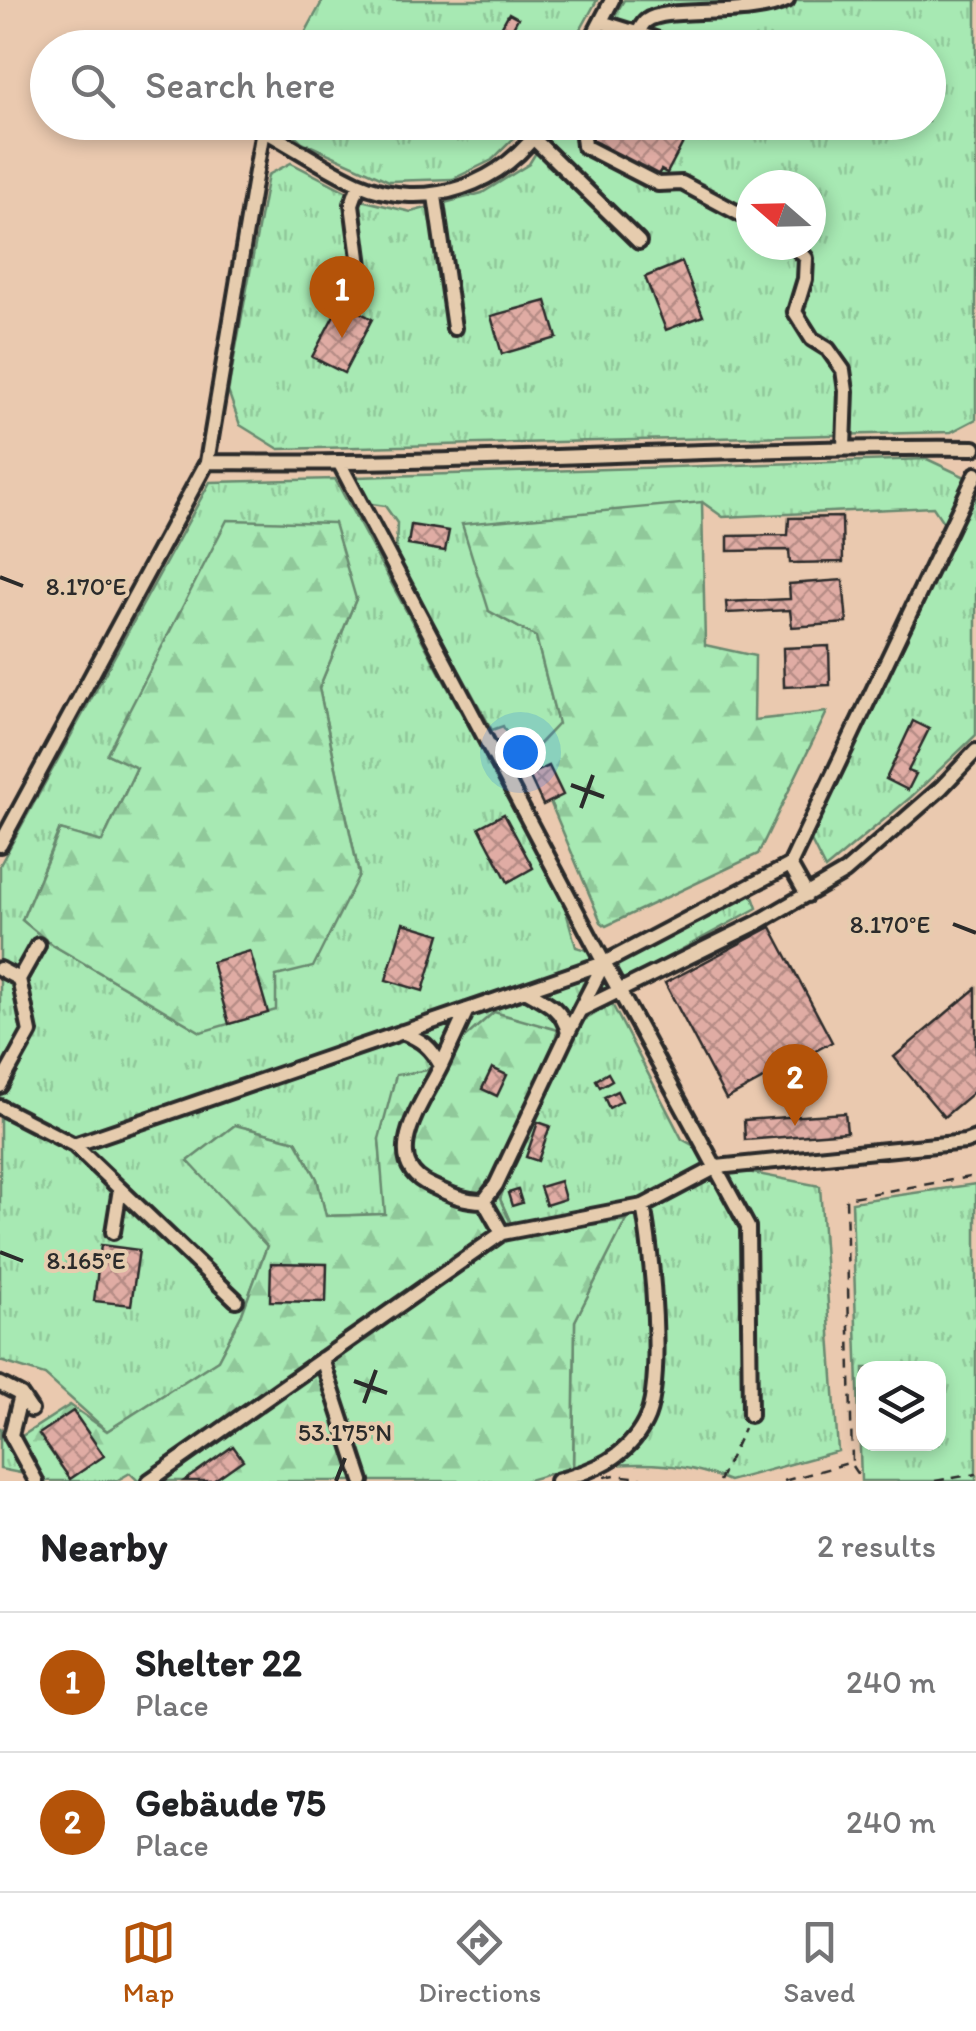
<!DOCTYPE html>
<meta charset="utf-8">
<style>
body{margin:0;font-family:Itim,sans-serif;background:#f2f2f2;color:#202124}
.controls{position:absolute;right:30px;bottom:30px;display:grid;overflow:hidden;border-radius:20px;box-shadow:0 5px 15px #0003}
.controls button{width:90px;height:90px;display:grid;place-items:center;padding:0;border:0;border-bottom:2px solid #e0e0e0;background:#fff;color:#202124;font:50px sans-serif}
.compass{position:absolute;left:736px;top:170px;width:90px;height:90px;border-radius:50%;background:#fff;box-shadow:0 5px 15px #0003;rotate:290deg}
.you{position:absolute;left:520px;top:752px;width:35px;height:35px;margin:-25px;border:8px solid #fff;border-radius:50%;background:#1a73e8;box-shadow:0 0 0 15px #1a73e833}
.badge{display:grid;place-items:center;width:65px;height:65px;border-radius:50%;background:#b45309;color:#fff;font-size:32px;font-weight:700}
.pin{position:absolute;translate:-50% -82px;filter:drop-shadow(0 2px 5px #0008)}
.pin::after{content:'';position:absolute;top:52px;width:35px;height:30px;background:inherit;clip-path:polygon(0 0,100% 0,50% 100%)}
.list{margin:0;padding:0;list-style:none}
h2{display:flex;justify-content:space-between;align-items:center;height:130px;margin:0;padding:0 40px;font-size:42px}
h2 small{font-size:32px;font-weight:400;color:#757577}
.list li{display:grid;grid-template-columns:65px 1fr auto;gap:30px;align-items:center;box-sizing:border-box;height:140px;padding:0 40px;border-top:2px solid #e0e0e0}
.list b{display:block;font-size:38px;white-space:nowrap}
.list p{margin:0;font-size:32px;white-space:nowrap;color:#757577}
.list em{font-size:32px;font-style:normal;color:#757577}
.icon{flex:none;width:55px;height:55px;fill:none;stroke:currentColor;stroke-width:2;stroke-linecap:round;stroke-linejoin:round}
.map{position:relative;flex:none;width:976px;height:1481px;overflow:hidden}
.search{position:absolute;background:#fff;box-shadow:0 5px 15px #0003;left:30px;right:30px;top:30px;height:110px;display:flex;align-items:center;gap:25px;box-sizing:border-box;padding:0 35px;border-radius:55px;color:#757577;font-size:38px}
.sheet{height:410px;background:#fff}
nav{display:flex;justify-content:space-around;align-items:center;box-sizing:border-box;height:140px;border-top:2px solid #e0e0e0;background:#fff;font-size:28px;color:#757577}
nav a{display:grid;justify-items:center;gap:5px}
nav .on{color:#b45309}
.map>svg:first-child{display:block}
.grass{fill:url(#grass-tufts);stroke:#698a6f;stroke-width:2.5;fill-rule:evenodd}
.forest{fill:url(#forest-firs);stroke:#698a6f;stroke-width:2.5}
.building{fill:url(#building-cross-hatch);stroke:#2b2b2b;stroke-width:2.5}
.lines{fill:none;stroke-linecap:round;stroke-linejoin:round}
.minor-casing{stroke:#2b2b2b;stroke-width:20}
.path{stroke:#2b2b2b;stroke-width:2.5;stroke-dasharray:10 8;stroke-linecap:butt}
.minor{stroke:#e6ccae;stroke-width:12}
.ticks{fill:none;stroke:#2b2b2b;stroke-width:4}
.ticks-label{font-size:25px;text-anchor:middle;fill:#2b2b2b;stroke:#e6ccae;stroke-width:8;stroke-linejoin:round;paint-order:stroke}
</style>
<div class="map">
<svg width="976" height="1481" viewBox="0 0 976 1481">
<defs>
<pattern id="grass-tufts" width="24" height="20" patternUnits="userSpaceOnUse" patternTransform="scale(2.5)"><rect width="24" height="20" fill="#a7e9b3"/><path d="M3 7l-1-3M5 7V3M7 7l1-3M15 17l-1-3M17 17v-4M19 17l1-3" fill="none" stroke="#90c89a"/></pattern>
<pattern id="forest-firs" width="22" height="20" patternUnits="userSpaceOnUse" patternTransform="scale(2.5)"><rect width="22" height="20" fill="#a7e9b3"/><path d="M5 1l3.5 6h-7zM16 11l3.5 6h-7z" fill="#90c89a"/></pattern>
<pattern id="building-cross-hatch" width="8" height="8" patternUnits="userSpaceOnUse" patternTransform="scale(2.5)"><rect width="8" height="8" fill="#e0aca4"/><path d="M0 0l8 8M0 8l8-8" fill="none" stroke="#b68c86"/></pattern>
</defs>
<rect width="100%" height="100%" fill="#eac9af"/>
<filter id="ink" filterUnits="userSpaceOnUse"><feTurbulence type="fractalNoise" baseFrequency=".01" numOctaves="2"/><feDisplacementMap in="SourceGraphic" scale="20" xChannelSelector="R" yChannelSelector="G"/><feConvolveMatrix kernelMatrix="1 2 1 2 8 2 1 2 1" color-interpolation-filters="sRGB"/></filter>
<g filter="url(#ink)">
<!-- grass -->
<path class="grass" d="M323,0H597L571,47L297,48Z
M624,0H976V419L951,432L279,449L240,425L228,391L268,175L291,163L365,201L411,212L482,193L529,164L554,123L928,122V48L596,47ZM751,185H811V245H751Z
M282,123H529L492,160L453,179L389,181L302,142Z
M927,459L976,482V735L911,797L825,869L810,839L953,537L933,507L723,517L702,502L489,611L536,637L558,724L520,763L503,726L492,730L396,555L397,523L385,506L365,503L357,477Z
M335,479L563,901L576,947L614,958L752,894L757,908L631,977L562,1028L581,1022L612,1004L682,1139L737,1170L820,1186L838,1451L729,1481C677,1459 628,1463 573,1467L575,1321L625,1221L516,1235L500,1199L558,1031L495,1013L427,1070L379,1139L386,1214L326,1216L317,1179L296,1141L235,1125L189,1161L267,1246L242,1314L218,1360L107,1431L45,1375L0,1361V865L210,482ZM356,599L319,688L359,874L275,976L201,1032L51,944L22,920L59,830L102,842L137,767L107,754Z
M976,1184V1481H861L852,1202ZM864,1368H938V1444H864Z
M0,1427L25,1474L0,1469Z"/>
<!-- forest -->
<path class="forest" d="M702,502L705,645L755,656L754,720L827,712L758,854L606,926L601,922L530,754L558,724L536,637L489,611L462,524Z
M227,520L334,523L356,599L319,688L359,875L313,967L276,976V1010L201,1032L51,944L22,920L60,830L102,842L137,768L107,754Z
M494,1012L558,1030L500,1199L516,1235L626,1220L575,1321L573,1467L525,1481H138L130,1473L116,1481H43L19,1438L70,1405L107,1431L218,1360L242,1314L267,1246L188,1161L235,1125L296,1141L317,1179L326,1216L385,1214L379,1139L396,1075L428,1070Z"/>
<!-- building -->
<path class="building" d="M509,13L518,18L506,40L497,35Z
M596,122H694L667,173L661,170L656,178L587,140Z
M682,262L703,316L666,330L645,277Z
M546,301L557,338L502,354L491,316Z
M341,302L372,319L344,373L312,357Z
M842,517L843,562L790,563L789,550L728,551V536L788,535L789,518Z
M411,525L449,531L445,551L408,545Z
M843,580L847,623L792,627L790,610L727,613L726,602L790,599L789,584Z
M829,646L830,685L784,687L783,648Z
M913,721L929,729L908,771L916,774L908,790L886,779Z
M549,766L563,795L543,805L529,775Z
M504,814L533,868L508,882L479,827Z
M403,923L440,934L423,991L386,980Z
M771,927L832,1042L726,1099L665,983Z
M250,951L268,1013L229,1024L212,962Z
M976,988V1090L944,1117L894,1057Z
M492,1068L507,1075L497,1096L482,1089Z
M608,1073L612,1080L600,1087L596,1080Z
M617,1091L622,1101L609,1108L604,1097Z
M845,1113L847,1132L745,1140L744,1120Z
M538,1122L550,1126L538,1161L526,1157Z
M560,1181L565,1199L546,1205L540,1187Z
M518,1190L522,1203L512,1206L508,1193Z
M101,1245L139,1250L131,1305L94,1301Z
M271,1263L327,1264L326,1302L270,1301Z
M73,1411L104,1456L70,1479L39,1434Z
M233,1446L243,1460L213,1481H184Z"/>
<g class="lines">
<!-- minor casing -->
<g class="minor-casing">
<path id="minor" d="M601,22L684,48
M637,34C640,30 642,24 646,21C666,5 749,19 787,0
M587,48L612,0
M714,122H723
M582,127L584,146L658,184L682,183L751,220
M534,139L639,242
M359,184L352,204L362,281
M435,196L454,328
M794,245L806,258L805,279L795,312L812,339L828,349L843,370L846,391L844,447
M207,462C463,466 719,446 974,448
M340,464L604,963L748,1227L750,1415
M0,845L207,462L263,130C294,147 325,168 357,183C425,213 506,185 544,122
M790,865L807,895
M0,969L19,979L30,1032L0,1086
M19,979L38,945
M580,1010L759,922L845,872L941,788L976,751
M402,1032C422,1040 431,1047 441,1066C423,1103 377,1162 432,1186C451,1195 464,1201 484,1201L496,1185L568,1033C563,1009 545,1001 525,990
M568,1033L604,963
M441,1066L467,1010
M0,1107L74,1145L604,963L790,865L976,474
M74,1145L236,1300
M484,1201L502,1233
M113,1232L120,1189
M322,1359L362,1481
M0,1384L21,1395L31,1410
M21,1395L11,1435L36,1481
M149,1481L502,1233L643,1206L717,1167L965,1142L976,1138
M557,1481C593,1471 627,1458 645,1422C665,1384 652,1250 643,1206"/>
</g>
<!-- path -->
<path class="path" d="M852,1466L862,1481
M605,1477L615,1475L666,1481
M719,1481L744,1428
M784,1481L852,1462L846,1198L976,1176
M935,1481L976,1474"/>
<!-- minor -->
<use href="#minor" class="minor"/>
</g>
</g>
<!-- ticks -->
<path class="ticks" d="M0,577L23,586M571,785L604,797M581,808L593,775M953,924L976,933M0,1252L23,1261M354,1381L387,1393M364,1403L376,1370M336,1481L345,1458"/>
<g class="ticks-label">
<text x="86" y="595">8.170°E</text>
<text x="890" y="933">8.170°E</text>
<text x="86" y="1269">8.165°E</text>
<text x="345" y="1441">53.175°N</text>
</g>
</svg>
<div class="controls">
<button><svg class="icon" aria-label="layers" viewBox="0 0 24 24"><path d="M12 4l9 5-9 5-9-5zM3 14l9 5 9-5"/></svg></button>
</div>
<svg class="compass" viewBox="-18 -18 36 36"><path d="M0-13l5 13h-10z" fill="#e53935"/><path d="M0 13l5-13h-10z" fill="#757577"/></svg>
<div class="you"></div>
<div class="pin badge" style="left:342px;top:338px">1</div>
<div class="pin badge" style="left:795px;top:1126px">2</div>
<div class="search"><svg class="icon" aria-label="search" viewBox="0 0 24 24"><circle cx="10" cy="10" r="6"/><path d="M15 15l6 6"/></svg>Search here</div>
</div>
<section class="sheet">
<h2>Nearby<small>2 results</small></h2>
<ul class="list">
<li><span class="badge">1</span><div><b>Shelter 22</b><p>Place</p></div><em>240 m</em></li>
<li><span class="badge">2</span><div><b>Gebäude 75</b><p>Place</p></div><em>240 m</em></li>
</ul>
</section>
<nav>
<a class="on"><svg class="icon" aria-label="map" viewBox="0 0 24 24"><path d="M3 6l6-2 6 2 6-2v14l-6 2-6-2-6 2zM9 4v14M15 6v14"/></svg>Map</a>
<a><svg class="icon" aria-label="directions" viewBox="0 0 24 24"><path d="M12 3l9 9-9 9-9-9zM9 14v-3h6M13 9l2 2-2 2"/></svg>Directions</a>
<a><svg class="icon" aria-label="saved" viewBox="0 0 24 24"><path d="M7 4h10v16l-5-4-5 4z"/></svg>Saved</a>
</nav>
